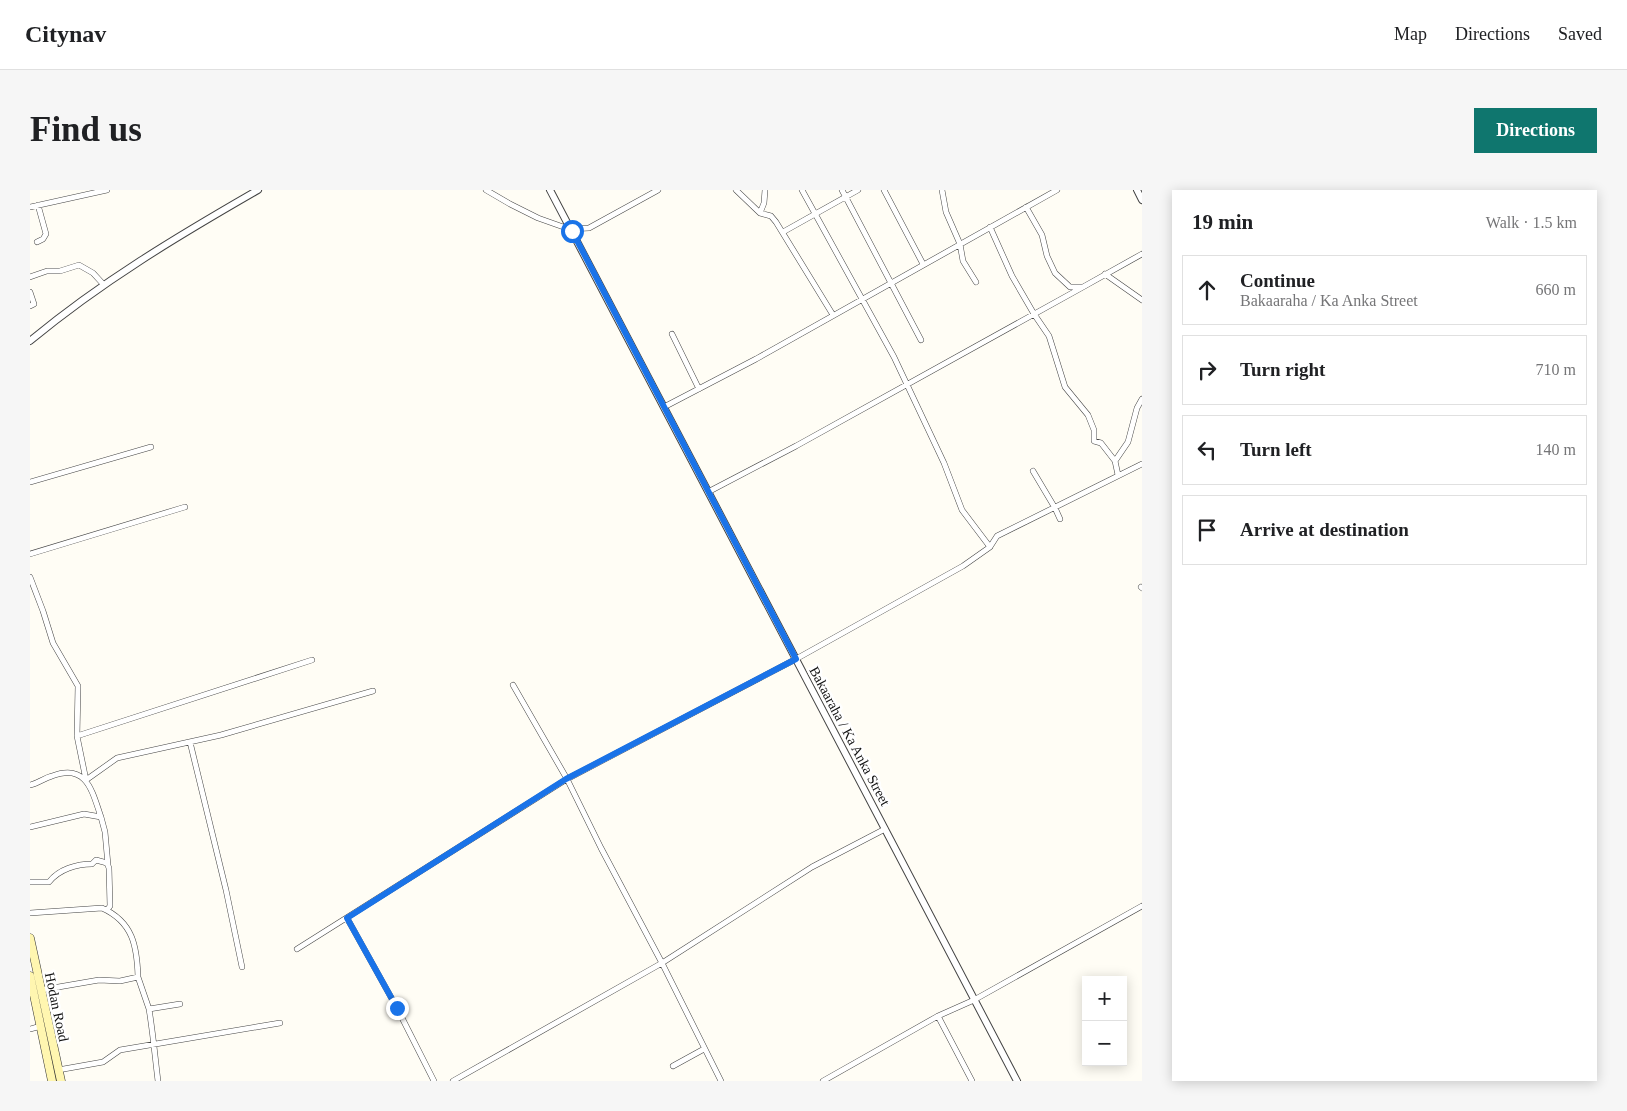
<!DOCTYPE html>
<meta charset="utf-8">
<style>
body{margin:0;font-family:Georgia,serif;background:#f6f6f6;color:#202124}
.controls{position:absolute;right:15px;bottom:15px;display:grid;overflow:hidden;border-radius:0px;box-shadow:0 2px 12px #0003}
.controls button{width:45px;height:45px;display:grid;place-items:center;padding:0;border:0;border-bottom:1px solid #e0e0e0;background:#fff;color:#202124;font:25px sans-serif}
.stop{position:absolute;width:15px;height:15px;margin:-11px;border:4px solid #1a73e8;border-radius:50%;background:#fff}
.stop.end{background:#1a73e8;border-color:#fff;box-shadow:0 1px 5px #0008}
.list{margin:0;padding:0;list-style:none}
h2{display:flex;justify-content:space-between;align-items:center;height:65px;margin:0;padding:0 20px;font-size:21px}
h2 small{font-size:16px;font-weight:400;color:#757577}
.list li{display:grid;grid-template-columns:32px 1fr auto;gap:15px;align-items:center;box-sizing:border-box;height:70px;margin:0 10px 10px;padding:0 10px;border:1px solid #e0e0e0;border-radius:0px}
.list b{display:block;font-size:19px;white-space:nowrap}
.list p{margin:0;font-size:16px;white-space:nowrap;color:#757577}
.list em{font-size:16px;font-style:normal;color:#757577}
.icon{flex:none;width:28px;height:28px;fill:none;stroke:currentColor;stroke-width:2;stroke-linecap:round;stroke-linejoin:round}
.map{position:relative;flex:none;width:1112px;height:891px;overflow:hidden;border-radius:0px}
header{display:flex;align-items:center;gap:30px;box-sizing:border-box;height:70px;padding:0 25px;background:#fff;border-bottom:1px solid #e0e0e0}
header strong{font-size:24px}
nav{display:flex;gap:28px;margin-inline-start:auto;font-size:18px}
.intro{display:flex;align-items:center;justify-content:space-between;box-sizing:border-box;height:120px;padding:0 30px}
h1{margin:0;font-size:35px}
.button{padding:12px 22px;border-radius:0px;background:#0f766e;color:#fff;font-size:18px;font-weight:700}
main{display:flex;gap:30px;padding:0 30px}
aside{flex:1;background:#fff;border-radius:0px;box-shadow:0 2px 12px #0003}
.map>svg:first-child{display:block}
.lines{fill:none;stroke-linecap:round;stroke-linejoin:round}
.minor-casing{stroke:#444;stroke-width:6}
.tertiary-casing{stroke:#444;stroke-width:8}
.secondary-casing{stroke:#333;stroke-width:9}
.minor{stroke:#fff;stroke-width:5}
.tertiary{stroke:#fff;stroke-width:6}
.secondary{stroke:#fff6b0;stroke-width:8}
.route{stroke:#1a73e8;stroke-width:6}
.labels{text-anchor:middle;stroke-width:5;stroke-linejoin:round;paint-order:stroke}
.street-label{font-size:14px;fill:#111;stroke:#fff}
</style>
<header>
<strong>Citynav</strong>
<nav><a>Map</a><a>Directions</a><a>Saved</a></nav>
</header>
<div class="intro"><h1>Find us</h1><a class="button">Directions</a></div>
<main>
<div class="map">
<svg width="1112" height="891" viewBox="0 0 1112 891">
<rect width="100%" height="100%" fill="#fffdf5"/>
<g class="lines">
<!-- minor casing -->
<g class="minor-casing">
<path id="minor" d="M456,0L480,14L508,28L539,39L559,38L628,0
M706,0L730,23L741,26L746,32L803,125
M772,0L864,167L914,273L932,320L960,357
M812,0L891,150
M854,0L893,74
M912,0L916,22L930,54L933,71L946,92
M0,17L77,0
M996,17L1012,45L1017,66L1025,83L1040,97H1053L1112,64
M730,23L734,13L735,0
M960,37L982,86L1004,124L1019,146L1035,197L1058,225L1064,240V251L1071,253L1085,271
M753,42L828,0
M7,52L13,49L16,44L8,15
M1075,84L1112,110
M0,87L17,81H30L49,75L63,83L74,95
M0,102L4,114L0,116
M642,144L669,199
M634,217L726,169L1027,0
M1003,281L1025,318L1030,329
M1088,285L1085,271L1098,252L1107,218L1112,209
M0,292L121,257
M678,302L766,256L1053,97
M0,364L155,317
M0,387L13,421L23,453L48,496L47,546L56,590L87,568L191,545L343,501
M1111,397L1112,398
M47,546L282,470
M160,552L196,700L212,777
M0,595C9,593 14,588 22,586C57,573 62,601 71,627
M0,637L54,624L71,627L75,642L78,675
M0,692H19C29,679 47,674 62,674L66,670L77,673L79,678L80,716L77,720
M0,723L72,718C103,732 107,756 108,787
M317,728L367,818L404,891
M267,759L537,589L766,469L933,376L960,357L967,346L1112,274
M11,800L69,790L90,791L108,787L119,819
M908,826L942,891
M0,839L11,836
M643,876L674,859
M28,880L73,872L90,860L250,833
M128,891C125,867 123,843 119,819L150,814
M423,891L632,773L571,658L537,589L483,495
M691,891L632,773L782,677L855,639
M793,891L908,826L944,810L1112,716"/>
</g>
<!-- tertiary casing -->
<g class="tertiary-casing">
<path id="tertiary" d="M520,0L987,891
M1107,0L1112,10
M0,151C71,92 148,46 228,0"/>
</g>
<!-- secondary casing -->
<g class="secondary-casing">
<path id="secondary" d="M0,748L31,891
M0,786L22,891"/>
</g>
<!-- minor -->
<use href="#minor" class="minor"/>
<!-- tertiary -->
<use href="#tertiary" class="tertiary"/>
<!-- secondary -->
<use href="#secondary" class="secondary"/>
</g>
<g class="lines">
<!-- route -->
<path class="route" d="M367,818L317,728L536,589L766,469L542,41"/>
</g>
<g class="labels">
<!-- street labels -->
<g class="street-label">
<text transform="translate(820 546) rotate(62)" y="5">Bakaaraha / Ka Anka Street</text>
<text transform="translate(27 817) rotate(78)" y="5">Hodan Road</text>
</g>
</g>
</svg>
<div class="controls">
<button>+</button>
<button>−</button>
</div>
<div class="stop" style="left:542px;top:41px"></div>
<div class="stop end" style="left:367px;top:818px"></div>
</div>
<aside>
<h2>19 min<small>Walk · 1.5 km</small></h2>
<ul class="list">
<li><svg class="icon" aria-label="ahead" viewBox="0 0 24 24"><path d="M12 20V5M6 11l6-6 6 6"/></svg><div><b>Continue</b><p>Bakaaraha / Ka Anka Street</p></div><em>660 m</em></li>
<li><svg class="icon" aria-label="right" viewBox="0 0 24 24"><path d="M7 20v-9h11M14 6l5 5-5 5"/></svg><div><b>Turn right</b></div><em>710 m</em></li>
<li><svg class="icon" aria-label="left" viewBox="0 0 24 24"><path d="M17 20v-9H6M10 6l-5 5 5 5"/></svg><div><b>Turn left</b></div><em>140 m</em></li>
<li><svg class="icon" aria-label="arrive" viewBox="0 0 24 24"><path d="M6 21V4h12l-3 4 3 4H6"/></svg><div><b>Arrive at destination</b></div></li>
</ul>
</aside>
</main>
